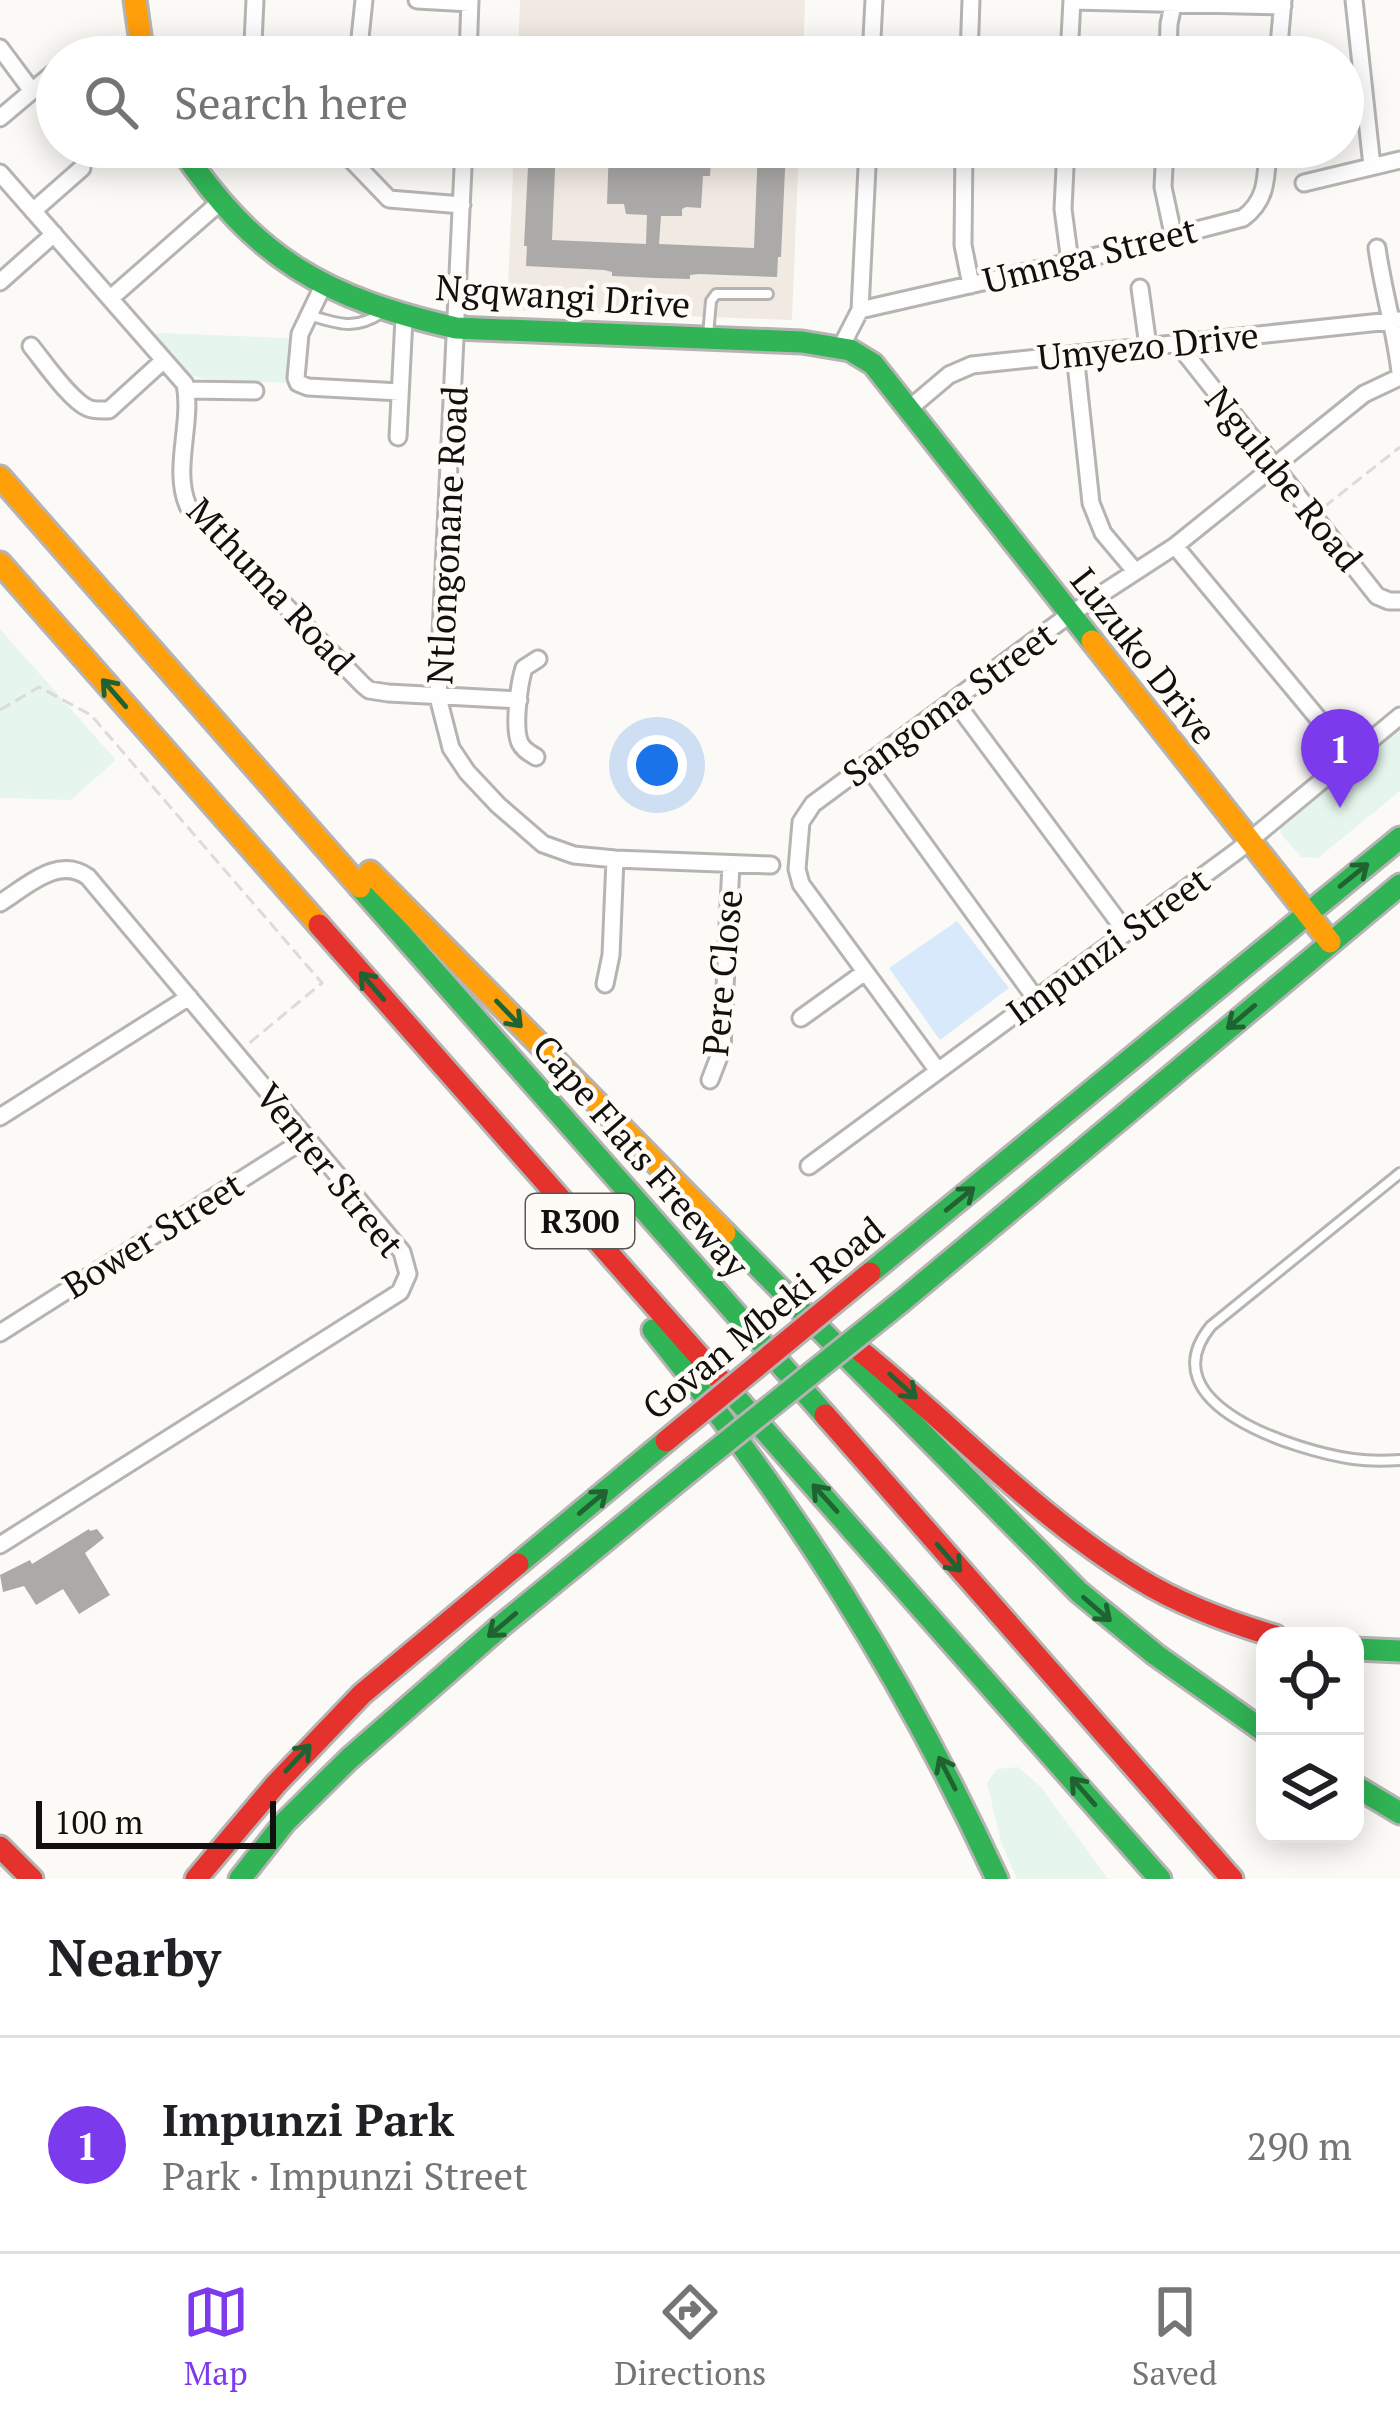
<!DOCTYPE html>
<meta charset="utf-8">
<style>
body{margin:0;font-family:"PT Serif",serif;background:#f2f2f2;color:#202124}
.controls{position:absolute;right:36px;bottom:36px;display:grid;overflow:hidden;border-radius:24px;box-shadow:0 6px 30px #0003}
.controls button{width:108px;height:108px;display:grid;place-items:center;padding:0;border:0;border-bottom:3px solid #e0e0e0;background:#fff;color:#202124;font:60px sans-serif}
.scale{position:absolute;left:36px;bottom:30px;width:240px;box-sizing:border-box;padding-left:12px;border:6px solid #12100f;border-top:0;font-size:33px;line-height:42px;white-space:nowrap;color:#12100f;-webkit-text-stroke:9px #fefaf5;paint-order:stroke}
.you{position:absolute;left:657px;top:765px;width:42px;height:42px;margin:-30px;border:9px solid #fff;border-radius:50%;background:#1a73e8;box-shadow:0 0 0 18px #1a73e833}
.badge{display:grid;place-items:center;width:78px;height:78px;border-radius:50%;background:#7c3aed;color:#fff;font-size:39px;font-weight:700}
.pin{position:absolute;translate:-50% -99px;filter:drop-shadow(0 3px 6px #0008)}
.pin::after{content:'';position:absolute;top:63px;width:42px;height:36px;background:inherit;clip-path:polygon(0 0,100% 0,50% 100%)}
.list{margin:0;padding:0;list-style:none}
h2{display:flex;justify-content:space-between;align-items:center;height:156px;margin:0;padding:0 48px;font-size:51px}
h2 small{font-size:39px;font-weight:400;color:#757577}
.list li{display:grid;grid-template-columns:78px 1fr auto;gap:36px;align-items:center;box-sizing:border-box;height:216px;padding:0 48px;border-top:3px solid #e0e0e0}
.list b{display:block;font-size:45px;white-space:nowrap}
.list p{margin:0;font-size:39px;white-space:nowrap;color:#757577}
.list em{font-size:39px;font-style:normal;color:#757577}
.icon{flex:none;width:66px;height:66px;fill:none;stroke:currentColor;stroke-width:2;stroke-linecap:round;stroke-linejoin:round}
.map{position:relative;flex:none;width:1400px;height:1879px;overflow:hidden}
.search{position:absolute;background:#fff;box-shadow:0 6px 30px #0003;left:36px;right:36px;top:36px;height:132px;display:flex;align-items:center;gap:30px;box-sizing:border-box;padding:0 42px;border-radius:66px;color:#757577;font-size:45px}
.sheet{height:372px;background:#fff}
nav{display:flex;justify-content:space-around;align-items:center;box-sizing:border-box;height:168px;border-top:3px solid #e0e0e0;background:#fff;font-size:33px;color:#757577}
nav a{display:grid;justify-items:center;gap:6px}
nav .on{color:#7c3aed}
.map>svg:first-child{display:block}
.built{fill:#f0eae2}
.green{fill:#e6f6ec}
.water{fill:#d9e9fc}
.building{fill:#abaaa9}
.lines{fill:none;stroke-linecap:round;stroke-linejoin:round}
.lane-casing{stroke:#b6b4b2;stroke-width:14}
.street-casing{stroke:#b6b4b2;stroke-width:21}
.fast-casing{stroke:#b6b4b2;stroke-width:27}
.slow-casing{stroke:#b6b4b2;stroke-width:27}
.jam-casing{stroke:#b6b4b2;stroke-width:27}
.path{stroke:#dcdbdb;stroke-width:3;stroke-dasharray:12 6;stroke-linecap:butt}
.lane{stroke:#fffefe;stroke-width:8}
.street{stroke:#fffefe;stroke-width:15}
.fast{stroke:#30b455;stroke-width:21}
.slow{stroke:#ff9f0a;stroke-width:21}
.jam{stroke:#e5322d;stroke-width:21}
.fast-bridge-casing{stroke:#b6b4b2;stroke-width:27;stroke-linecap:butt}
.jam-bridge-casing{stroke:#b6b4b2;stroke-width:27;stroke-linecap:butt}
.fast-bridge{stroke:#30b455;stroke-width:21}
.jam-bridge{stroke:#e5322d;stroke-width:21}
.oneway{stroke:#216232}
.labels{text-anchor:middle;stroke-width:9;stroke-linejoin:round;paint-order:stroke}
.shield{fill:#fefaf5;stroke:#595654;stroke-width:3}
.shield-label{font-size:33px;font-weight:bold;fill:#12100f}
.street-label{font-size:36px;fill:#12100f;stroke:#fefaf5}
</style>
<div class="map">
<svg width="1400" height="1879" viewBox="0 0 1400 1879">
<rect width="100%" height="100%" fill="#fcfaf7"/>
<!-- built -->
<path class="built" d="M520,0H805L803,57H518Z
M514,147H799L792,320L507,310Z"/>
<!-- green -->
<path class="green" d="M161,333L289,338L286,383L205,379L191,375L155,335Z
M0,629L116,760L71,800L0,798Z
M1400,726V791L1318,858L1301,857L1281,834L1279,824Z
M1018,1767L1041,1787L1108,1879H1017L1001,1842L987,1783L997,1769Z"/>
<!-- water -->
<path class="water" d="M957,921L1009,988L940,1040L889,968Z"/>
<!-- building -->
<path class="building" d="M529,147H556L552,240L646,244L647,215L626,214L624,204H607L609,147H712L710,176H703L701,208L686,207L682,209V216H661L659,244L754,248L758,147L786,148L781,257H778L777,277L699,274L690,275V279L655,278L612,276V272L604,270L526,266L527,246H524Z
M89,1529L90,1531L97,1529L104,1538L85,1553L110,1595L79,1614L63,1589L36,1605L24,1586L3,1592L0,1575L30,1560L32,1564Z"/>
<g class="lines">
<!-- lane casing -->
<g class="lane-casing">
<path id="lane" d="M309,315C339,324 355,331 383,312
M708,335L711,301L716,294H768
M1400,1173L1211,1326C1146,1405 1298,1451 1353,1459C1368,1461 1384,1461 1400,1460"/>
</g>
<!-- street casing -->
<g class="street-casing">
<path id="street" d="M255,0L253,43L258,57
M417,0L470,3
M1354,0L1372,166
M1072,1L1283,6
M0,48L32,91
M95,57L140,46
M358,57L364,0
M468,57L470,0
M871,57L874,0
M969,57L971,0
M1069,57L1072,0
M1168,57L1169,24L1174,0
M1278,57L1283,0
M0,118L57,70
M339,147L389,199L462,205
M464,147L438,697L451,748L467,772L498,805L543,844L574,855L615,859L771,865
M964,147L963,245L971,285
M1066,147L1063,209L1070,262
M1165,147L1163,187L1173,234
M0,173L185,384C193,423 172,469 188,506L363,685L369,690L388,693L519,700
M1304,183L1400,160
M33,211L82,168
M1377,248C1383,291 1395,329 1400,372
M0,282L54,234
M323,286L300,334L296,378L298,383L308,387L400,392
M1140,288L1148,346
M112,297L219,203
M860,310L1105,254L1243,218C1268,200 1266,176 1268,147
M1177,343L1377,596L1389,601H1400
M31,346C44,362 70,400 88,408C95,411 102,410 109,410L164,360
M841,347L860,310L868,147
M1075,354L1091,503L1103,533L1135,571
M187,390L255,391
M910,408L949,375L972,365L1400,320
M398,437L404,318
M1175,546L1350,757
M954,700L1126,932
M536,757C530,753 524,751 520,743C513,728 519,684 524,668L538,659
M866,764L1036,999
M0,903C26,887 58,855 88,877L402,1252L408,1274L400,1292L0,1545
M605,984L611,955L615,859
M801,1018L865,972
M938,1071L801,884L797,869L801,822L813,804L1069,615L1175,546L1364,394L1400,377
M710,1080L722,1049L731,864
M0,1117L189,997
M809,1166L1237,851L1400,716
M0,1333L307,1138"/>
</g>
<!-- fast casing -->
<g class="fast-casing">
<path id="fast" d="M180,147C256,260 325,298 456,328L802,342L850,350L873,364L1092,641
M360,887L825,1415
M725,1233L1079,1592L1156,1655L1265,1732
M870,1273L1400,838
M902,1301L1400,885
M653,1330C794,1505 903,1675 997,1879
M729,1390L1160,1879
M518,1564L666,1441
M1355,1649L1400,1651
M1355,1786L1400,1813
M240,1879L285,1822L349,1759L502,1625L690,1471"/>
</g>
<!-- slow casing -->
<g class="slow-casing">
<path id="slow" d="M135,0L143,57
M0,477L360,887
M0,563L319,925
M1092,641L1330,942
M370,872L725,1233"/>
</g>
<!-- jam casing -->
<g class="jam-casing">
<path id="jam" d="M319,925L729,1390
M853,1345C949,1421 1033,1515 1139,1579C1181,1605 1228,1622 1275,1636
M825,1415L1232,1879
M0,1847L32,1879
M196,1879L276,1784L362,1694L518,1564"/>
</g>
<!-- path -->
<path class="path" d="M1324,507L1400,447
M0,710L39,687L91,715L322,983L247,1045"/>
<!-- lane -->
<use href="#lane" class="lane"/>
<!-- street -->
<use href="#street" class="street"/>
<!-- fast -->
<use href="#fast" class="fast"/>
<!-- slow -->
<use href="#slow" class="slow"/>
<!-- jam -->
<use href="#jam" class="jam"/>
<!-- fast-bridge casing -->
<g class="fast-bridge-casing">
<path id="fast-bridge" d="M690,1471L902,1301"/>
</g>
<!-- jam-bridge casing -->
<g class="jam-bridge-casing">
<path id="jam-bridge" d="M666,1441L870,1273"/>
</g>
<!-- fast-bridge -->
<use href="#fast-bridge" class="fast-bridge"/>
<!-- jam-bridge -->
<use href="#jam-bridge" class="jam-bridge"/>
</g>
<!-- one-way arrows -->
<defs><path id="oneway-shaft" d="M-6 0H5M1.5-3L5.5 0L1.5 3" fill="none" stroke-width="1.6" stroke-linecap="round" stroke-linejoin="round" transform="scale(3)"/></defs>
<g class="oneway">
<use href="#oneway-shaft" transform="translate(114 693) rotate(-131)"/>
<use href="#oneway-shaft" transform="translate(1354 875) rotate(-39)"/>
<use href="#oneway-shaft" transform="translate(372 986) rotate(-131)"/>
<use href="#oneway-shaft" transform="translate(509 1014) rotate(46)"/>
<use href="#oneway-shaft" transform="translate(1241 1017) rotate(140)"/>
<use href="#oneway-shaft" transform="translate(960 1199) rotate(-39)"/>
<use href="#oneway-shaft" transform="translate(903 1386) rotate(42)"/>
<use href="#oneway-shaft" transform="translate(825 1498) rotate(-132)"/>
<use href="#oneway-shaft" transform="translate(593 1502) rotate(-40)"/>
<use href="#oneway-shaft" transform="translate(949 1558) rotate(49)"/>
<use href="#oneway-shaft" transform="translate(1097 1609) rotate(41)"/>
<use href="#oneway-shaft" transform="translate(502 1625) rotate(140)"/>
<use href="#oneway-shaft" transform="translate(298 1758) rotate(-47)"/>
<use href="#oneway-shaft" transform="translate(947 1773) rotate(-117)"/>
<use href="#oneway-shaft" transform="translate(1083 1791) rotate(-131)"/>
</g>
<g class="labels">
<!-- shield labels -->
<rect class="shield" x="526" y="1194" width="108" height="54" rx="9"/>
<g class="shield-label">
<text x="580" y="1233">R300</text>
</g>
<!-- street labels -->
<g class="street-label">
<text transform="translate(1090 255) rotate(-14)" y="13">Umnga Street</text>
<text transform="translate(563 296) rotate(4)" y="13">Ngqwangi Drive</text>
<text transform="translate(1148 346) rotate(-6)" y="13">Umyezo Drive</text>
<text transform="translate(1284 479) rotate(51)" y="13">Ngulube Road</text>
<text transform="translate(447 535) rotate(-87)" y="13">Ntlongonane Road</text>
<text transform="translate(271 586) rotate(47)" y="13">Mthuma Road</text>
<text transform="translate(1144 656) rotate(52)" y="13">Luzuko Drive</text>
<text transform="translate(949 704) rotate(-36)" y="13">Sangoma Street</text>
<text transform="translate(1108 946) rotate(-36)" y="13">Impunzi Street</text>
<text transform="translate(722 973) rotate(-85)" y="13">Pere Close</text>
<text transform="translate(641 1156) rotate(49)" y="13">Cape Flats Freeway</text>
<text transform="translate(330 1170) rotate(51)" y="13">Venter Street</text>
<text transform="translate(153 1235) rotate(-32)" y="13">Bower Street</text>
<text transform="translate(763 1318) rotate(-39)" y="13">Govan Mbeki Road</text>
</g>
</g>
</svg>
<div class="controls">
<button><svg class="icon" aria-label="locate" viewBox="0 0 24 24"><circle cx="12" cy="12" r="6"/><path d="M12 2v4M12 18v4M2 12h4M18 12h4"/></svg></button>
<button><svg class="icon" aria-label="layers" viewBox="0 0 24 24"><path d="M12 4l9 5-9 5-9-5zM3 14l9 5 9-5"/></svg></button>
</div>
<div class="scale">100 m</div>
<div class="you"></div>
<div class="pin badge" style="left:1340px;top:808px">1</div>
<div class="search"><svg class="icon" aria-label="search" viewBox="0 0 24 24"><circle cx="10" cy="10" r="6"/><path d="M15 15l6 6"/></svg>Search here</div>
</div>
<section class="sheet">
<h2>Nearby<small></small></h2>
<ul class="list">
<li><span class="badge">1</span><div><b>Impunzi Park</b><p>Park · Impunzi Street</p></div><em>290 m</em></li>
</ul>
</section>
<nav>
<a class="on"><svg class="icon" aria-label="map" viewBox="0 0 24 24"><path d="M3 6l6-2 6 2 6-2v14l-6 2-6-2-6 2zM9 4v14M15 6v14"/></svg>Map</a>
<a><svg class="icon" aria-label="directions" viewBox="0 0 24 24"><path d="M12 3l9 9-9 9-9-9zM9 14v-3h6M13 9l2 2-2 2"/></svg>Directions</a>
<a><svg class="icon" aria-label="saved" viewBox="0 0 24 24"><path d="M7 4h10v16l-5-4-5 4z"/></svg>Saved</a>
</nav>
